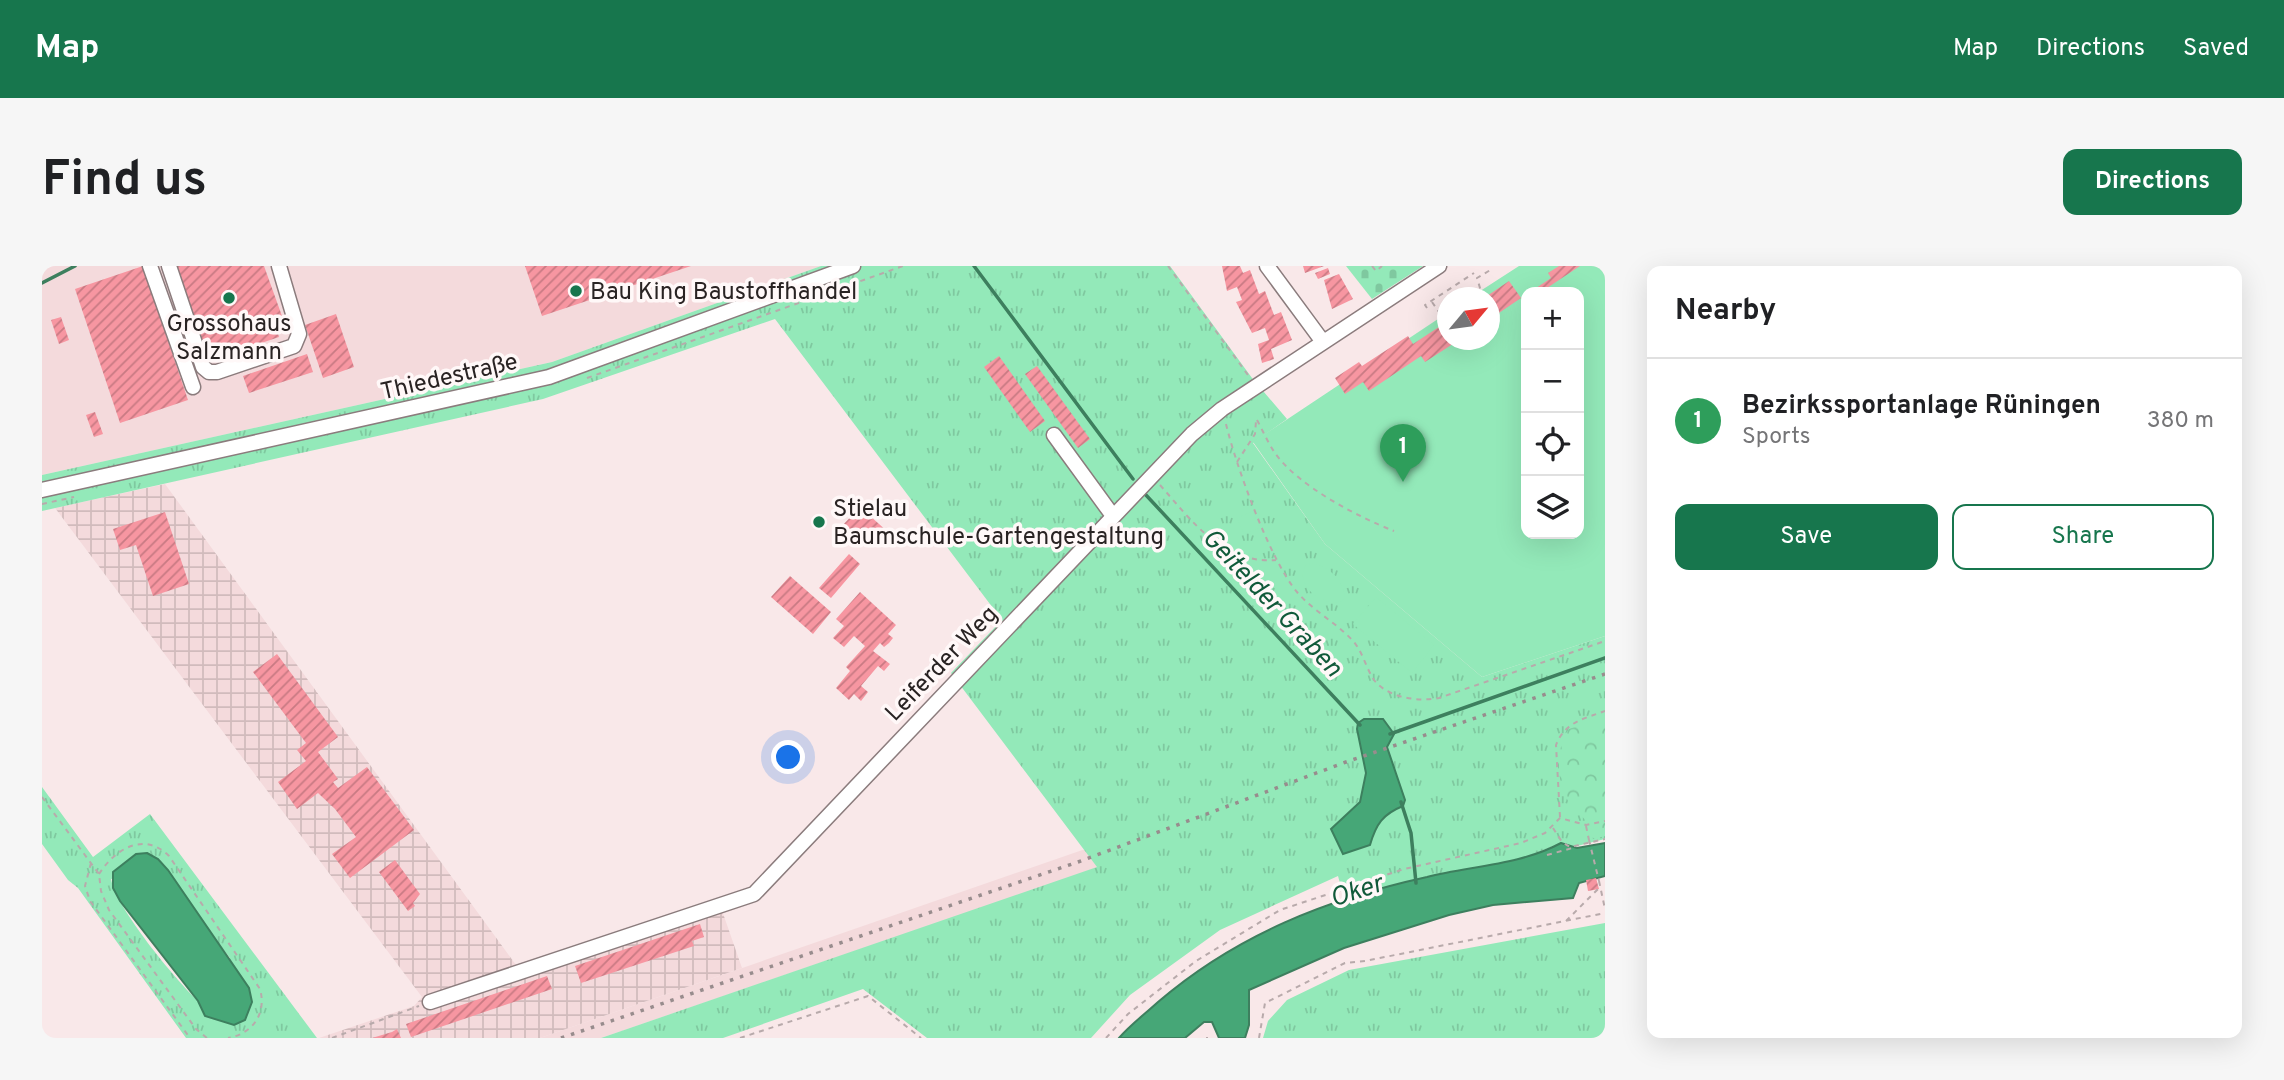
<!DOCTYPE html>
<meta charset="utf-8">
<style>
body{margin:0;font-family:Overpass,sans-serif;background:#f6f6f6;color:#202124}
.controls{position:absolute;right:21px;top:21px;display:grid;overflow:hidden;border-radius:14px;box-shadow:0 7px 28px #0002}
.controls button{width:63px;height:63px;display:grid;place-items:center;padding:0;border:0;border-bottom:2px solid #e0e0e0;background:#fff;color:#202124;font:35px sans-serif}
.compass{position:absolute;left:1395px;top:21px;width:63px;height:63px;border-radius:50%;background:#fff;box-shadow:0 7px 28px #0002;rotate:61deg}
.you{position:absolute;left:747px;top:492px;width:24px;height:24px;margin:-18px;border:5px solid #fff;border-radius:50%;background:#1a73e8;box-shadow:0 0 0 10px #1a73e833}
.badge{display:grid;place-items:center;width:46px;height:46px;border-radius:50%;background:#17764d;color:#fff;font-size:23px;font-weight:700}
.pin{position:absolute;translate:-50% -58px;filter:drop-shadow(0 2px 4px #0008)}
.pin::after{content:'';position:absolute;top:37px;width:24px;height:21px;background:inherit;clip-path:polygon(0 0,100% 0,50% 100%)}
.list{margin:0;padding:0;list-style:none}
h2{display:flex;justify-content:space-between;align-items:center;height:91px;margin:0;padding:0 28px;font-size:30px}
h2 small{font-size:23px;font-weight:400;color:#757577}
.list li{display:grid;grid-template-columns:46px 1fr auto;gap:21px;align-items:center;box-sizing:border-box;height:126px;padding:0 28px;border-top:2px solid #e0e0e0}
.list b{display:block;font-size:26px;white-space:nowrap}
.list p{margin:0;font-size:23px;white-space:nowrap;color:#757577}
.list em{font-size:23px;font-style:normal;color:#757577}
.actions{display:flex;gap:14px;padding:21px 28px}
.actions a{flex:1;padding:16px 0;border:2px solid #17764d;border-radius:14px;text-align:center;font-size:24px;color:#17764d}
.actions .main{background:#17764d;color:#fff}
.icon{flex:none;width:38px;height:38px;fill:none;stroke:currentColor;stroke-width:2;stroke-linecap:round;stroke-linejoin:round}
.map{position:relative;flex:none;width:1563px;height:772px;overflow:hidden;border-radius:14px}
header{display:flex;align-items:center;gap:42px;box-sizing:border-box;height:98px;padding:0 35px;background:#17764d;color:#fff}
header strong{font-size:33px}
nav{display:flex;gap:38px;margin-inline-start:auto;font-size:24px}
.intro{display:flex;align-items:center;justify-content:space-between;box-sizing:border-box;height:168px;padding:0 42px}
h1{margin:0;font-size:49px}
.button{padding:18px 32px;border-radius:14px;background:#17764d;color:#fff;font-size:24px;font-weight:700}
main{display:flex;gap:42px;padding:0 42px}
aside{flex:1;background:#fff;border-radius:14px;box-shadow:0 7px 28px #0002}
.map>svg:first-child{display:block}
.built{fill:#f4dadc}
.industrial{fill:url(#industrial-grid)}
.grass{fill:url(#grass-tufts);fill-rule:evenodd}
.forest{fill:url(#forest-crowns)}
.cemetery{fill:url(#cemetery-stones)}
.garden{fill:#93e9b9;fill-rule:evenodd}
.water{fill:#46a777;stroke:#3d7f5e;stroke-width:2}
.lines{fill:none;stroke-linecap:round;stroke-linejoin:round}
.stream{stroke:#3d7f5e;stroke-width:3.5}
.building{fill:url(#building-hatch)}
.minor-casing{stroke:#8b7c7d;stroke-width:17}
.path{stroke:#b8aaab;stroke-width:2;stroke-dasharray:5 5;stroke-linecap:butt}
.minor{stroke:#fff;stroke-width:14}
.rail{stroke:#988c8d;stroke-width:3.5;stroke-dasharray:3.5 7;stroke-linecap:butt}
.path-bridge{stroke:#b8aaab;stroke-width:2;stroke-dasharray:5 5;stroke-linecap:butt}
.poi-dot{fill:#17764d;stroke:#fff8f8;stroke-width:2.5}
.labels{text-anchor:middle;stroke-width:7;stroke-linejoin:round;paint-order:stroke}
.poi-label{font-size:24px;fill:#292323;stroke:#fff8f8;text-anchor:start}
.street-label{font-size:24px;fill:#292323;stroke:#fff8f8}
.water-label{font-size:26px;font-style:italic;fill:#115a3a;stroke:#fff8f8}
</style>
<header>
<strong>Map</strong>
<nav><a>Map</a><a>Directions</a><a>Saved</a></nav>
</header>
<div class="intro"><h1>Find us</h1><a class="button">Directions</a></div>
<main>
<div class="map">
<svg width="1563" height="772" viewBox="0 0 1563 772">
<defs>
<pattern id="industrial-grid" width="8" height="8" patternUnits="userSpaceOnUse" patternTransform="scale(1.75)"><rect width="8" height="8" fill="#f4dadc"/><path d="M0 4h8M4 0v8" fill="none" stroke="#d1bbbc"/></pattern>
<pattern id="grass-tufts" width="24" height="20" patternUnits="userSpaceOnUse" patternTransform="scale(1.75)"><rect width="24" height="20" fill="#93e9b9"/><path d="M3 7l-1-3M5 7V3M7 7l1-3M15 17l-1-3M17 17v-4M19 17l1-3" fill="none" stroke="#7fc89f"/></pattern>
<pattern id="forest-crowns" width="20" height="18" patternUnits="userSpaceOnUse" patternTransform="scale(1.75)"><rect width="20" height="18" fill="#93e9b9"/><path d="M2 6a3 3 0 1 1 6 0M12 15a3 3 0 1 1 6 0" fill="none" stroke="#7fc89f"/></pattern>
<pattern id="cemetery-stones" width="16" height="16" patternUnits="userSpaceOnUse" patternTransform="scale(1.75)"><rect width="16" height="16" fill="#93e9b9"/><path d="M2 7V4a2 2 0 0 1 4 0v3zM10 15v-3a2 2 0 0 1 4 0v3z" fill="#7fc89f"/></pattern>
<pattern id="building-hatch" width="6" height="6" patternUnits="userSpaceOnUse" patternTransform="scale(1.75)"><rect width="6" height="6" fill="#f796a1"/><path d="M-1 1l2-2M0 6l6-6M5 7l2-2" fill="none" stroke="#c87a83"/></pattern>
</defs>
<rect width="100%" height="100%" fill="#f9e8e9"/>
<!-- built -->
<path class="built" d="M0,0H779L510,96L0,209Z
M1465,455L1000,621L559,772H498L1156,544Z"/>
<!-- industrial -->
<path class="industrial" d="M123,218L474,699L676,633L700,702L498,772H277L372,740L380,731L13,242Z"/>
<!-- grass -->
<path class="grass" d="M779,0H1128L1210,112L1245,153L1211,177L1283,278L1440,411L1563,370V573L1527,582L1519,577L1474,595L1398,608L1302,632L1296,610L1178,664L1088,729L1049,772H885L821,723L681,772H559L1055,601L909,407L960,354L733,53L501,133L0,245V209L510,96Z
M0,521L51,591L108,548L275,772H144L36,622L26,614L0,578ZM126,604L153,647L188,692L187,756L163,750L156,735C133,713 74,642 69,613Z
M1563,657V772H1221L1226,755L1245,734L1307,704Z"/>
<!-- forest -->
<path class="forest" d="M1563,451V570L1551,573C1544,545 1536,553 1525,533C1514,515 1514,479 1527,463Z"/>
<!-- cemetery -->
<path class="cemetery" d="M1304,0H1381L1330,33Z"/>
<!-- garden -->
<path class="garden" d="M1477,0H1563V370L1440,411L1283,278L1211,176L1405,47L1406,74H1448V32L1429,31ZM1484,26H1537V268H1484Z
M1211,245L1218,262L1202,268L1195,252Z
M1271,297C1289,302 1300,313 1303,331L1300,335C1281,342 1251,318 1264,299Z
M1334,331L1392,379L1370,407L1311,358Z"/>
<!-- water -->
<path class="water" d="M1322,453H1341L1352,468L1345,481L1363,534L1361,540C1341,548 1334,558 1328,579L1301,588L1289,563L1318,536L1324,507L1315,463L1316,457Z
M1519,577L1535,582L1563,577V610L1537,617L1531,632L1451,639L1407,649L1302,682L1207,724V759L1203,772H1177L1170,756H1162L1143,772H1077C1088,759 1103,748 1116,736C1194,669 1285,633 1385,611C1429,600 1478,599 1519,577Z
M105,587L116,593L126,604L207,722L210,736L203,754L192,759L163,750L156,735L78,635L71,622V606L94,588Z"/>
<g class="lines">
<!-- stream -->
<path class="stream" d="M932,0L1091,213
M0,17L33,0
M1103,228L1318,459
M1348,468L1563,392
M1359,536L1369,567L1374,617"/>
</g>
<!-- building -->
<path class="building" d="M101,0L146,134L78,157L33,23Z
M129,0H222L245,64L236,67L237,71L167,95L165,90L160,92Z
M483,0H649L500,50Z
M1180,0H1198L1201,7L1208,4L1217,28L1223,25L1232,49L1239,46L1250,74L1229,83L1232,93L1220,97L1216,78L1227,74L1223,62L1210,67L1194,36L1200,34L1195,21L1185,25Z
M1261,0H1282L1263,7Z
M1517,0H1538L1499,26H1488L1509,12L1506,7Z
M1286,2L1288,8L1276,13L1273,7Z
M1297,8L1311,33L1290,43L1282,14Z
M1467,15L1479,32L1448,53V32H1442Z
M294,48L312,101L281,112L263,59Z
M19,51L27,74L17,78L9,54Z
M1406,55V74H1417L1383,96L1379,90L1327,125L1321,116L1303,128L1293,112L1317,96L1320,100L1366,70L1371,78Z
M265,88L271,106L207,127L201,110Z
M957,90L1003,155L988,166L942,101Z
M995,100L1048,173L1036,182L983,108Z
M53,146L61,168L52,171L44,149Z
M818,241L846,266L837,276L828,267L818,278L799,261Z
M123,246L147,318L111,330L94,279L78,284L71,263Z
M807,288L818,298L789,332L777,322Z
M748,310L789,346L771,368L729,331Z
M818,326L854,359L846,368L851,372L847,377L842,381L838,377L831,385L848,398L842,405L836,400L819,420L826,426L819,435L812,428L807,434L794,422L808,405L804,401L823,380L812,370L802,381L791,372L802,360L794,353Z
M235,388L296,471L276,486L296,513L291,516L296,522L325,501L372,564L308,612L290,588L314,571L293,543L276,527L255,543L236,516L264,495L255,484L264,477L211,406Z
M353,594L378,628L371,637L373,640L366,645L337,606Z
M1554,612L1557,623L1546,625L1544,614Z
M658,658L662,671L650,675L652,680L539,717L533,700Z
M505,710L510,723L369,771L364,758Z
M355,763L359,772H330L350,766Z"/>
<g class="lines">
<!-- minor casing -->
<g class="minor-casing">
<path id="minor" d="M108,0L151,121
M127,0L161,101L167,106H175L252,80L257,68L237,0
M1225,0L1281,76
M1012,169L1071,250
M0,224L507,111L811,0
M388,736L712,628L1150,168L1180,143L1397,0"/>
</g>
<!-- path -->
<path class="path" d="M1126,0L1206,109
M1330,0L1334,5L1340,0
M1441,32L1435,12L1450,3
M1390,36L1404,56
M1385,42L1383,39L1432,7
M1448,42L1456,54
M545,112L861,0
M1215,154C1221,165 1226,177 1233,187C1256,220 1316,251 1352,265
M1184,158C1194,200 1228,294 1255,326C1271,345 1295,357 1312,376C1321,387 1324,402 1332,414C1346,432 1376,436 1397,432L1563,375
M1195,196L1213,168L1214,155
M1118,219C1150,255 1180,298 1234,294
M0,238L32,231
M0,531L57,608L59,625L67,644L154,763L165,772
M1518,551L1514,479C1523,456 1541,453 1563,445
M1544,560L1547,574
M1511,562L1520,576L1528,581L1563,573
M1505,589L1534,581
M49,597L43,620L48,635L148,772
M57,608C73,583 102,565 127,590L218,723C225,748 210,768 186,772
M1557,615L1563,643
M1524,655L1558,621
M290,772L377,740
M698,772L826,730L879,772
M1064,772L1086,748L1154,695L1238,644L1362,603L1479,577L1503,567L1518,552L1544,559L1563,555
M1165,772V771
M1217,772L1223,737L1303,697L1323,695L1563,647"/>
<!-- minor -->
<use href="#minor" class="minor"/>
<!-- rail -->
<path class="rail" d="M519,772L1036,596L1304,496L1563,408"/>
<!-- path-bridge -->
<path class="path-bridge" d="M1547,574L1557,615"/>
</g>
<!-- markers -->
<g class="poi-dot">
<circle cx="534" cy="25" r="7"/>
<circle cx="187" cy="32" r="7"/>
<circle cx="777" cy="256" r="7"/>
</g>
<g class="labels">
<!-- poi labels -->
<g class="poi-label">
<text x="548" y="33">Bau King Baustoffhandel</text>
<text x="187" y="65" text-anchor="middle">Grossohaus<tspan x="187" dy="28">Salzmann</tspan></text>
<text x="791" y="250">Stielau<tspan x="791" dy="28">Baumschule-Gartengestaltung</tspan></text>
</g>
<!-- street labels -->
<g class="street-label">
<text transform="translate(407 110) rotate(-13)" y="8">Thiedestraße</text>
<text transform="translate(899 397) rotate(-46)" y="8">Leiferder Weg</text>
</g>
<!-- water labels -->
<g class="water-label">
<text transform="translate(1231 336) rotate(47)" y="9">Geitelder Graben</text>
<text transform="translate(1314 624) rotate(-18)" y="9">Oker</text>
</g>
</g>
</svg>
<div class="controls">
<button>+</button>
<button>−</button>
<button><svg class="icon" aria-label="locate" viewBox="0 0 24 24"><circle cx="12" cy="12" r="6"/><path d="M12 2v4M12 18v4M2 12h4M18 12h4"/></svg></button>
<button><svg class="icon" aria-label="layers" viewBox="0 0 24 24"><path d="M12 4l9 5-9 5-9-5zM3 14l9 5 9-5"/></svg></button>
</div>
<svg class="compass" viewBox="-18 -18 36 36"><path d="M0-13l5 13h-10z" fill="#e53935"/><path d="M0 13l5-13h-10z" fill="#757577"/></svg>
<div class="you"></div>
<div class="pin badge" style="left:1361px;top:216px;background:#2e9e5b">1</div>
</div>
<aside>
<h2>Nearby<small></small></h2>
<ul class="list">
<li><span class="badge" style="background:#2e9e5b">1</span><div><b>Bezirkssportanlage Rüningen</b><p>Sports</p></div><em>380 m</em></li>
</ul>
<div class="actions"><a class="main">Save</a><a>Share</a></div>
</aside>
</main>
